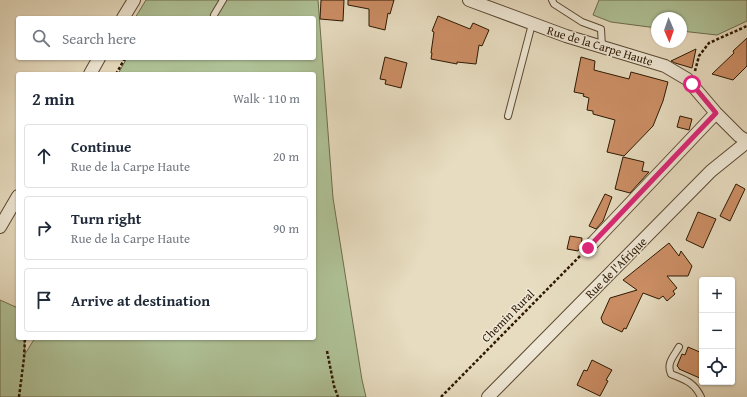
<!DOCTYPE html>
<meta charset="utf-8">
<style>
body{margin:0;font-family:"Gentium Book Plus",serif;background:#f6f6f7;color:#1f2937}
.controls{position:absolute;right:12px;bottom:12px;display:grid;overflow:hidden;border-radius:4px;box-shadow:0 1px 3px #0004}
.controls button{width:36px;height:36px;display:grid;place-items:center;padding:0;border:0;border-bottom:1px solid #e0e1e3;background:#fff;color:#1f2937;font:20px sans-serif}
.compass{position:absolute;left:651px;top:12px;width:36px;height:36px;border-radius:50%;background:#fff;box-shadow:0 1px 3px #0004;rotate:178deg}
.stop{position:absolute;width:12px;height:12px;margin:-9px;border:3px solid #db2777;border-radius:50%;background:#fff}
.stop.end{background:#db2777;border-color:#fff;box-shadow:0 1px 4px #0008}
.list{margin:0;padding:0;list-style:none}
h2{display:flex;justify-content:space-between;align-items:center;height:52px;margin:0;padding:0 16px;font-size:17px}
h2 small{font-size:13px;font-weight:400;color:#747a83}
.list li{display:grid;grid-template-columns:26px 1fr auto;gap:12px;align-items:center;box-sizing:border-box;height:64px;margin:0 8px 8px;padding:0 8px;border:1px solid #e0e1e3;border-radius:4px}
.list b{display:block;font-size:15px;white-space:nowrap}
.list p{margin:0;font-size:13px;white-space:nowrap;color:#747a83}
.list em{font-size:13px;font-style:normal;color:#747a83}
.icon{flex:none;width:22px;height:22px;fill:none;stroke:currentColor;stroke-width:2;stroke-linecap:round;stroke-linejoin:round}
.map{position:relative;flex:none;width:747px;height:397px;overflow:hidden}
.search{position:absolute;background:#fff;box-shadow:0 1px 3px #0004;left:16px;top:16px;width:300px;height:44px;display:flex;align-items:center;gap:10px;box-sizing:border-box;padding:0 14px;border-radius:4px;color:#747a83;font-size:15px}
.panel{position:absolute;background:#fff;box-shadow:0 1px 3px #0004;left:16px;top:72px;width:300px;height:268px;border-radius:4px}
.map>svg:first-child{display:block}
.green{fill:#afc297;stroke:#6e6d4c}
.building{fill:#cc8e65;stroke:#2c1802}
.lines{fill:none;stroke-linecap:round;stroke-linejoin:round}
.service-casing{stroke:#5b4932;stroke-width:8}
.minor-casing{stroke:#5b4932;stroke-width:14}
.path{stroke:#2c1802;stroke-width:2.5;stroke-dasharray:3 2;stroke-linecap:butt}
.service{stroke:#efe8d6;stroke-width:6}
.minor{stroke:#efe8d6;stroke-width:12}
.route{stroke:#db2777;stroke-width:5}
.labels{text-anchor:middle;stroke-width:3;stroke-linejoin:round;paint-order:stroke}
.street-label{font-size:12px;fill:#2c1802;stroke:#efe8d6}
</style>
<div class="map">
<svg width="747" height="397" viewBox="0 0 747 397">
<rect width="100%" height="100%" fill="#e7dcc0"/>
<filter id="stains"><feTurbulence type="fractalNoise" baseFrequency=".005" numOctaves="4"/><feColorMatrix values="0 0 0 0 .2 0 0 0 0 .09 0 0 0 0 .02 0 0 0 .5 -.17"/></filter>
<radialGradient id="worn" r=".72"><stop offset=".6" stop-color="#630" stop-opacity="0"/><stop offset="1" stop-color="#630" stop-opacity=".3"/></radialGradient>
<!-- green -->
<path class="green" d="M146,0H318L333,198L362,380L366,397H0V300L18,308V338H24L25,354L35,338H314V74H118L127,58H314V18H135Z
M599,0H747V21L717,35L681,31V18H657V28L611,22L593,15Z"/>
<!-- building -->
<path class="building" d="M321,0H344L343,21L320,19Z
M348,0H394L390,14L388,13L385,30L369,26V9L348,5Z
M438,16L470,29L473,23L489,30L482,46L479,45L476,64L457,62V64L431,59L432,53H431L434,32L432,31Z
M747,38V66L733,80L712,74L734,53L733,51Z
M696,49L692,68L675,63L671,61Z
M385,57L407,63L401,88L385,84L386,80L380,79Z
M581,57L595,61L594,70L629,79L631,72L668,82L663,101L653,126L624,156L607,152L615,120L593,114V111L587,110L589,98L583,96L584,94L574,92Z
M680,116L692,119L689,130L677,127Z
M623,157L644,162L642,171L649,172L630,193L615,189Z
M736,184L745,189L730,221L720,216Z
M605,194L612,197L603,221L596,229L589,226Z
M698,212L716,219L703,248L686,240Z
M570,236L582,238L581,246L578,251L567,249Z
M669,243L679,256L681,251L692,266L688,276H667L677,288L673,291L675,294L667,301L663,296L659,299L643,293L626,329L624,328L622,332L603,323L601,318L610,298L637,290L623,280Z
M688,347L702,353V379L679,369V368L677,366L682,354L685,355Z
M592,360L612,370L606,380L608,381L600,396L577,385L584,370L587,371Z"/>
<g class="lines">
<!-- service casing -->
<g class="service-casing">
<path id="service" d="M552,0L554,4L582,22L601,29L602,47
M214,15L223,0
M508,116L532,24
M679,347C674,356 666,363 671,374C685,380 694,382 701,397"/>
</g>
<!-- minor casing -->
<g class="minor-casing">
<path id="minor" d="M469,0L566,36L665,66L687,79L716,113L739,136L747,141
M123,18L134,0
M90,74L99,58
M0,227L18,196
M588,248L716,113
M488,397L711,171L747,142"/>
</g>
<!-- path -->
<path class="path" d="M695,71L699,56L709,43L747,26
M116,74L124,60V58
M327,351L334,386L338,397
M19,397L24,358L25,338
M441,397L580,256"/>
<!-- service -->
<use href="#service" class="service"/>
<!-- minor -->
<use href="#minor" class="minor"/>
</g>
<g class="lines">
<!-- route -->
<path class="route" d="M588,248L716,113L692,84"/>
</g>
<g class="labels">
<!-- street labels -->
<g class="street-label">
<text transform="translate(600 46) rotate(17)" y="4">Rue de la Carpe Haute</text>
<text transform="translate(616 268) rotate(-45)" y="4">Rue de l'Afrique</text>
<text transform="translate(508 316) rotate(-45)" y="4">Chemin Rural</text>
</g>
</g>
<rect width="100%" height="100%" filter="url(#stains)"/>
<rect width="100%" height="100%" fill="url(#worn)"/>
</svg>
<div class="controls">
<button>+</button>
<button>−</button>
<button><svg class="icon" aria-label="locate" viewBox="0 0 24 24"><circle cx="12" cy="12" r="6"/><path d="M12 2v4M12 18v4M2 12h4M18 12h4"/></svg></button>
</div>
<svg class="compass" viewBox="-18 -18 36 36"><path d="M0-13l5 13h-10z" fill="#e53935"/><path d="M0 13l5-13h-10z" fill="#747a83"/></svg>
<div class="stop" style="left:692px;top:84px"></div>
<div class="stop end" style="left:588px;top:248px"></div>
<div class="search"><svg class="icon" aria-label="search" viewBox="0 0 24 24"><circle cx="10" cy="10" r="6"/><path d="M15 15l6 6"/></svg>Search here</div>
<section class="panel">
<h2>2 min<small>Walk · 110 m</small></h2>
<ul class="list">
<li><svg class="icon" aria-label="ahead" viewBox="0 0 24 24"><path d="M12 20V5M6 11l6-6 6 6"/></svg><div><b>Continue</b><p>Rue de la Carpe Haute</p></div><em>20 m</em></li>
<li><svg class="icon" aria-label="right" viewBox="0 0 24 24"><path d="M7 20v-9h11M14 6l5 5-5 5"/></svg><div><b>Turn right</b><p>Rue de la Carpe Haute</p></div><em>90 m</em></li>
<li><svg class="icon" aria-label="arrive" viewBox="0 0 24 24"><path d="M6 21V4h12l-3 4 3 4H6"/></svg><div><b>Arrive at destination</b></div></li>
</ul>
</section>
</div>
